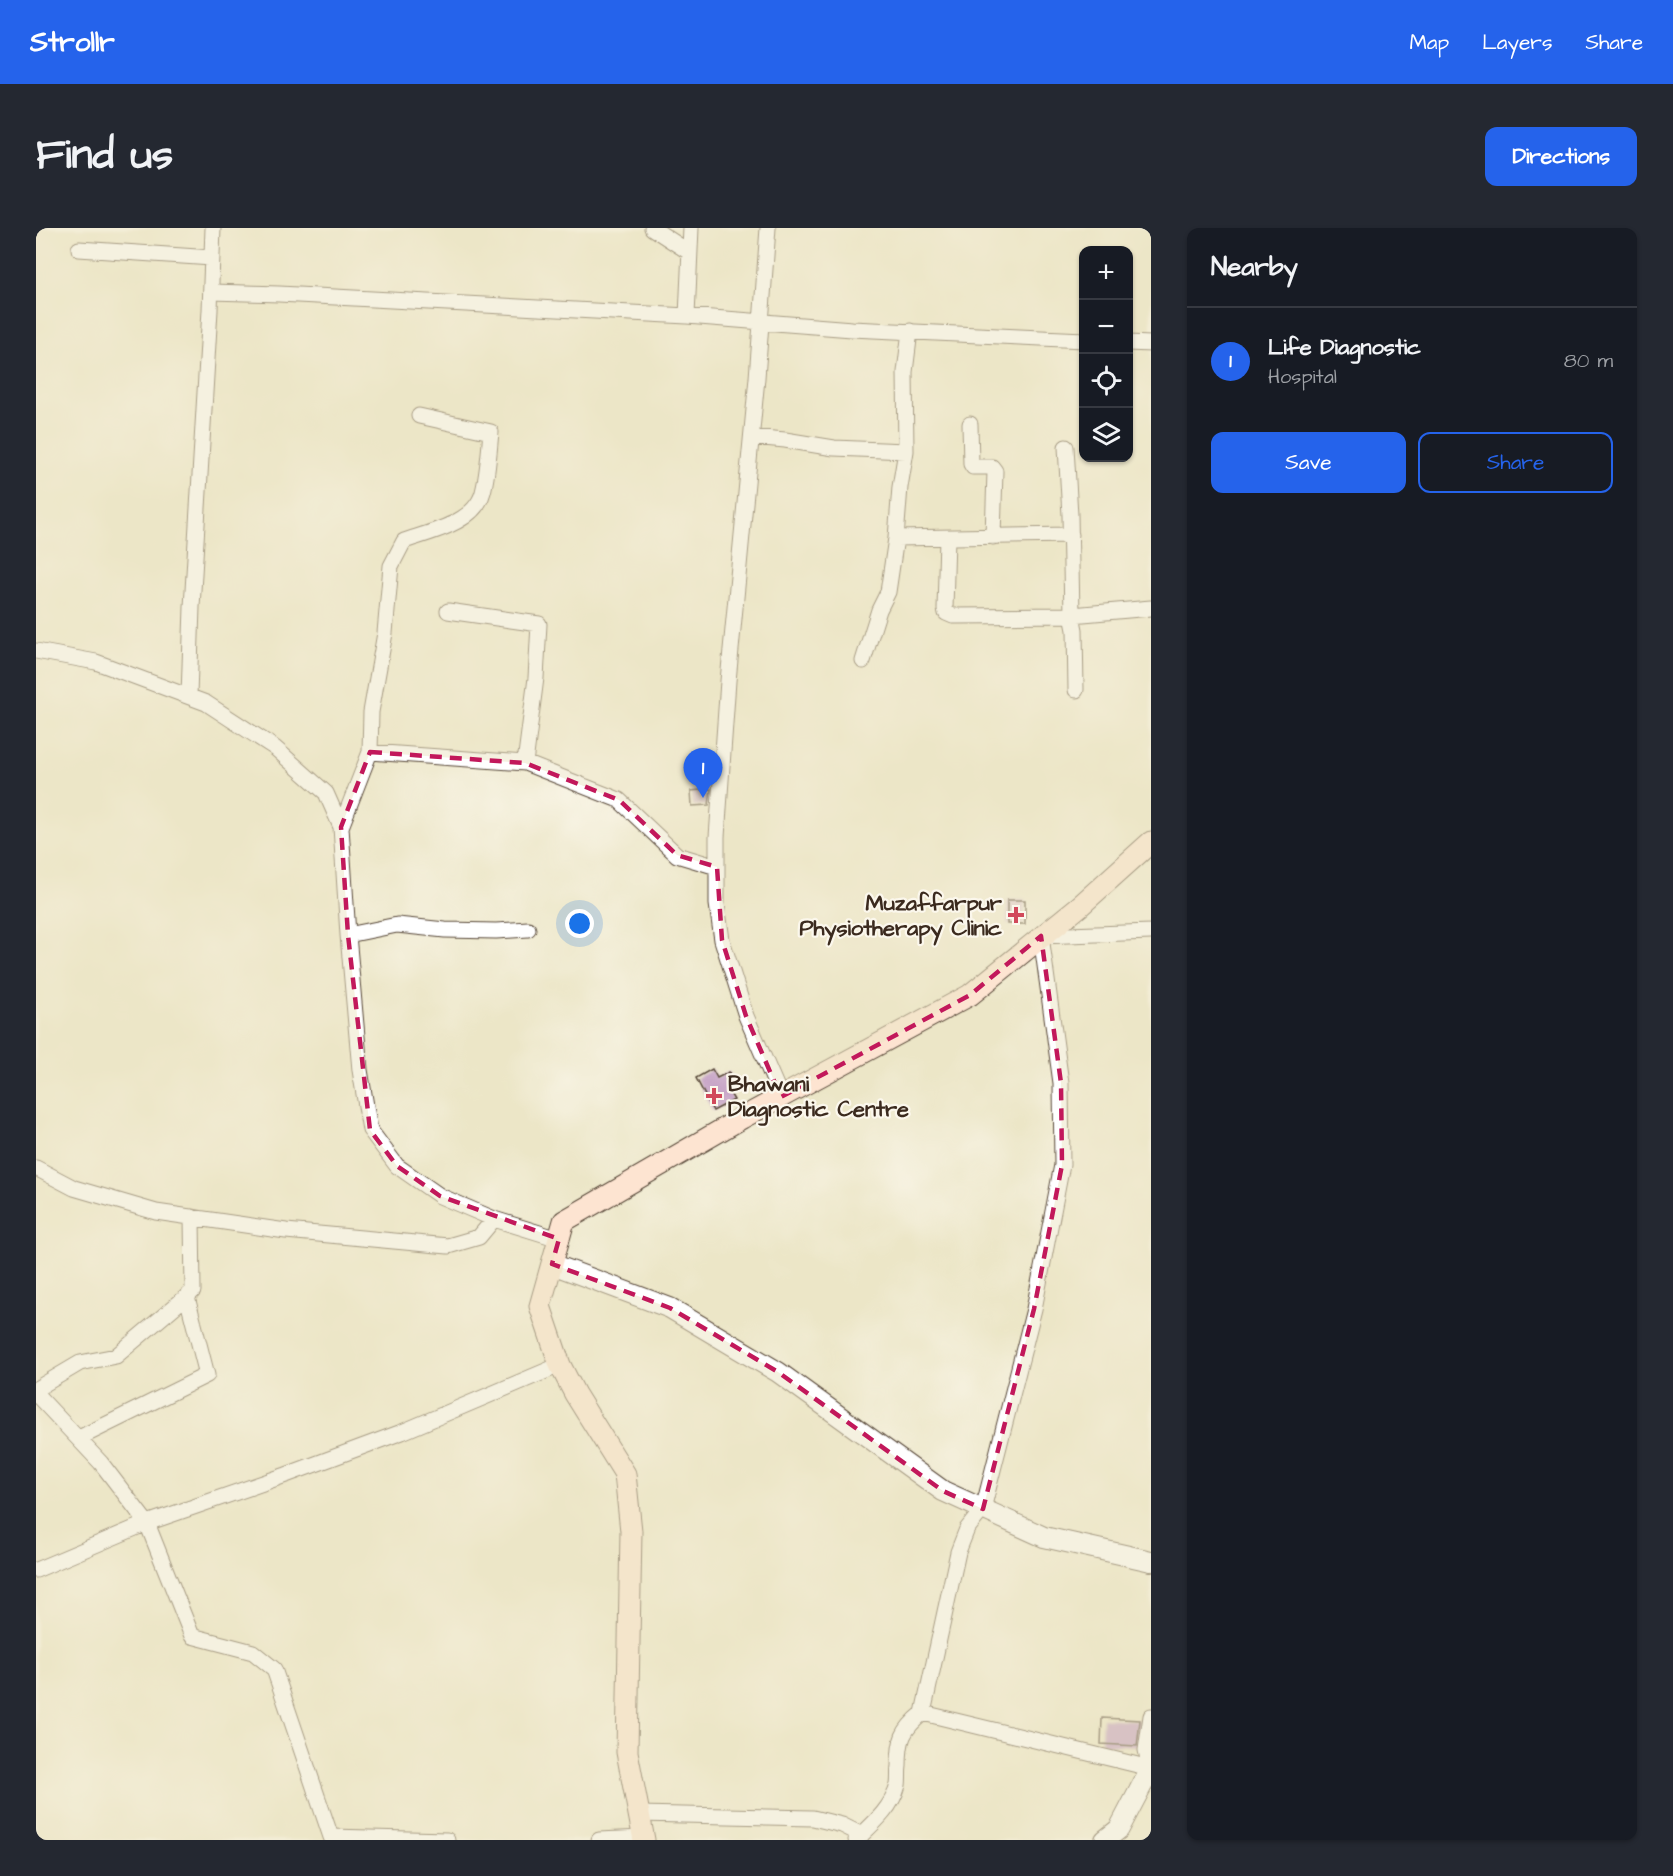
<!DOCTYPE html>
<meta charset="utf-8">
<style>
body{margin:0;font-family:"Architects Daughter",sans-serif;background:#242831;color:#f1f3f6}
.controls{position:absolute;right:18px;top:18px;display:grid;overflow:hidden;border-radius:12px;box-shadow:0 2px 4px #0004}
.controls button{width:54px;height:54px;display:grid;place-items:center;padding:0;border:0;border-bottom:2px solid #363941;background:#171b24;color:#f1f3f6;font:30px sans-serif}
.you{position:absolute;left:544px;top:696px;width:21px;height:21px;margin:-15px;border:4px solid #fff;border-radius:50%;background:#1a73e8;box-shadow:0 0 0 9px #1a73e833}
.badge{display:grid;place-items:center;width:39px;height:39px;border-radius:50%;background:#2563eb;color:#fff;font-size:20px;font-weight:700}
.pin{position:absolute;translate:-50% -50px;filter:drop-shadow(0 2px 3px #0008)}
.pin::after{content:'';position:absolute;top:32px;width:21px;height:18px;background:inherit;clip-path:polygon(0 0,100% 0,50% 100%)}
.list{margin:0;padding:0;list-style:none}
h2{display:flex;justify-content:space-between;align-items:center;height:78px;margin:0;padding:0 24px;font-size:26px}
h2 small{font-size:20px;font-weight:400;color:#9ea1a6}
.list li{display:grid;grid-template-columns:39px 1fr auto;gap:18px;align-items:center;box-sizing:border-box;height:108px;padding:0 24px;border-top:2px solid #363941}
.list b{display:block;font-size:22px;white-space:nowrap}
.list p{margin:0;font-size:20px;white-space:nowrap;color:#9ea1a6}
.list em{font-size:20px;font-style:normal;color:#9ea1a6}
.actions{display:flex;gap:12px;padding:18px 24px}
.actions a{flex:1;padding:14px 0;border:2px solid #2563eb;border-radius:12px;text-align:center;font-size:21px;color:#2563eb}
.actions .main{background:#2563eb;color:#fff}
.icon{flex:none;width:33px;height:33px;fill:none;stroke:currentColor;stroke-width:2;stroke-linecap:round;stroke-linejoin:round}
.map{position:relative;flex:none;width:1115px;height:1612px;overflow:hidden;border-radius:12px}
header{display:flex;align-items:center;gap:36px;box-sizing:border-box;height:84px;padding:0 30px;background:#2563eb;color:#fff}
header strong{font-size:28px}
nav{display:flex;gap:33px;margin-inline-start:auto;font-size:21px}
.intro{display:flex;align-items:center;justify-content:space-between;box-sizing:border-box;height:144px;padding:0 36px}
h1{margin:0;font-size:42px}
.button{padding:15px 27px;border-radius:12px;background:#2563eb;color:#fff;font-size:21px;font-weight:700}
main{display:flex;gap:36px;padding:0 36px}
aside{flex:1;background:#171b24;border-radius:12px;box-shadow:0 2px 4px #0004}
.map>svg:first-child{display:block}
.building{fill:#bf98c1}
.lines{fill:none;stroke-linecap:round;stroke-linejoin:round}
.minor-casing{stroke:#564637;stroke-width:17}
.tertiary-casing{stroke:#564637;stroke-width:22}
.secondary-casing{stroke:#564637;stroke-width:23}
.minor{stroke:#fff;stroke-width:15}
.tertiary{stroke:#fff;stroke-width:20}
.secondary{stroke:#fde4d1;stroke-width:21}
.marked{fill:none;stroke:#c2185b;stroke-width:4.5;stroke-dasharray:12 8;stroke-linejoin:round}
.poi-dot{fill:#d1495b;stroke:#fbf7ec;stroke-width:2}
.labels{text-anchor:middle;stroke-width:4.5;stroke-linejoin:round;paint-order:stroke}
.poi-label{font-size:22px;font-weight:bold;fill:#3b2a1e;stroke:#fbf7ec;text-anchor:end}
</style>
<header>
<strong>Strollr</strong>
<nav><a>Map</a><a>Layers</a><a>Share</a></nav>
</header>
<div class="intro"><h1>Find us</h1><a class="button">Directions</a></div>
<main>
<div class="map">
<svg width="1115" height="1612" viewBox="0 0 1115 1612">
<rect width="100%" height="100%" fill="#fbf7ec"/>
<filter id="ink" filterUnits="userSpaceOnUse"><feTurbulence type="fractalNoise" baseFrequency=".0167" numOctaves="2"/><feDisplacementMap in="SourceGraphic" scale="12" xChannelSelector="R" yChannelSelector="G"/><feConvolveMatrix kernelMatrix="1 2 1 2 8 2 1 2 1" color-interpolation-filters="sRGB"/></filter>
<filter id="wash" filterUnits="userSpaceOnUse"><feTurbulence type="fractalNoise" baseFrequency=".008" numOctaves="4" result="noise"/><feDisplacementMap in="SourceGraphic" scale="24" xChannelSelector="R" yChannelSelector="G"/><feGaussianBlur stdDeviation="1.35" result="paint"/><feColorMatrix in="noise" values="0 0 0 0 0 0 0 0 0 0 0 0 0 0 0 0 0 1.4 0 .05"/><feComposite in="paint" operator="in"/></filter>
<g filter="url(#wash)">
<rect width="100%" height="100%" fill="#ece6c7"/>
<g id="blocks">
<!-- building -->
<path class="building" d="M675,561L673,577L656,578L655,563Z
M971,672H989V696H971Z
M676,841L681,850L693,844L701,860L693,864L698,872L677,883L660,850Z
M1066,1490L1104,1492L1101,1518L1065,1516Z"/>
</g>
</g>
<g filter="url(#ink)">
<use href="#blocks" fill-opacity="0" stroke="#564637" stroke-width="1.5"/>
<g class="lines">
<!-- minor casing -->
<g class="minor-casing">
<path id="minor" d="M616,0L653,24
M732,0L721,150L692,453L681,609V676L686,712L710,788L745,869
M43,21L176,30
M175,64L243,66L651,88L816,101L1048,112
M651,88L655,0
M1092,115L1115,116
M934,196L935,236L937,239H956L959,243L957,309
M716,209L749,212L798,220L870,223
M1030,219L1034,287L1036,387L1039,402L1040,462
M860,310L1035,307
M911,310L909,381L910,385L917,388L1036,387L1115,380
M412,383L503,396L500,450L489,535
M0,423L60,434L170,475L239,520L290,565L305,599L312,707L324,842L334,902L361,938L404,968L458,991L523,1011
M827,433L843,382L852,364L860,310L864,259L870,223L869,144L874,103
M153,468L156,379L174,82L177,0
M334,524L489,535L583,572L641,627L681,639
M305,599L334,524L335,484L349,405L355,338L368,313C394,304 439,295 447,264C452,245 453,224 455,204L383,188
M312,707L361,697L409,702L460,703L492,701
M0,940L38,960L120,984L250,1003L412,1018L443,1009L458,991
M0,1161L44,1135L80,1128L157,1063L156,989
M0,1166L65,1235L111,1295L156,1408L217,1424L238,1441L295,1609L411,1612
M43,1210L171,1147L151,1069
M0,1342L111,1295L250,1247L366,1204L524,1137
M887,1485L1114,1540L1110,1522L1115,1488
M603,1586L777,1590L806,1597L826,1607
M563,1612L607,1610
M820,1612C837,1596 856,1580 862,1557C863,1551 862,1544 863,1538C863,1512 866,1502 887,1485L922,1324L931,1301L947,1281L998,1081L1026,937L1025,855L1005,708L1115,704"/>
</g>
<!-- tertiary casing -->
<g class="tertiary-casing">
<path id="tertiary" d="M516,1036L634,1080L742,1144L907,1263L1008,1309L1115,1333
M1069,1612L1083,1601L1115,1540"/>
</g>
<!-- secondary casing -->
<g class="secondary-casing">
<path id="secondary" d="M608,1612L591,1524L595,1303L589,1246L539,1166L524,1137L504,1078L528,993L706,890L934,767L1045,677L1115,614"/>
</g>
<!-- minor -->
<use href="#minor" class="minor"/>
<!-- tertiary -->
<use href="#tertiary" class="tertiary"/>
<!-- secondary -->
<use href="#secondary" class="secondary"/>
</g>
</g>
<!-- marked area -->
<path d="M0 0H1115V1612H0ZM334,524L489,535L583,572L641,627L681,639L686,712L710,788L745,869L934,767L1005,708L1025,855L1026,937L998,1081L947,1281L907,1263L742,1144L634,1080L516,1036L523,1011L404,968L361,938L334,902L312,707L305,599Z" fill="#ece6c7" fill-opacity=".55" fill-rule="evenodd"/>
<path class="marked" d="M334,524L489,535L583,572L641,627L681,639L686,712L710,788L745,869L934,767L1005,708L1025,855L1026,937L998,1081L947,1281L907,1263L742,1144L634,1080L516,1036L523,1011L404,968L361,938L334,902L312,707L305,599Z"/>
<!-- markers -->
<g class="poi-dot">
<path d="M977 678h6v6h6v6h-6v6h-6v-6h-6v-6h6z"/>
<path d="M675 859h6v6h6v6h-6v6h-6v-6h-6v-6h6z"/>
</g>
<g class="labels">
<!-- poi labels -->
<g class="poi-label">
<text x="966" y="682">Muzaffarpur<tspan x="966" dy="25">Physiotherapy Clinic</tspan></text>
<text x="692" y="863" text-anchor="start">Bhawani<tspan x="692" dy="25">Diagnostic Centre</tspan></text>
</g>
</g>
</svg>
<div class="controls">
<button>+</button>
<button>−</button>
<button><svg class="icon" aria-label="locate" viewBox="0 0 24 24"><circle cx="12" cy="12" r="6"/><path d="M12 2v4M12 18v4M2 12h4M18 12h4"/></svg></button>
<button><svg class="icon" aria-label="layers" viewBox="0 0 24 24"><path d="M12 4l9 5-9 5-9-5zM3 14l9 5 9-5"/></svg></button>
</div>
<div class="you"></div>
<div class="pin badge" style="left:667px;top:570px">1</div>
</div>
<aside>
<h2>Nearby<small></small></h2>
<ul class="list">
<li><span class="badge">1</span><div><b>Life Diagnostic</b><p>Hospital</p></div><em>80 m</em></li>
</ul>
<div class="actions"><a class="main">Save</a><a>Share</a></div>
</aside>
</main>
